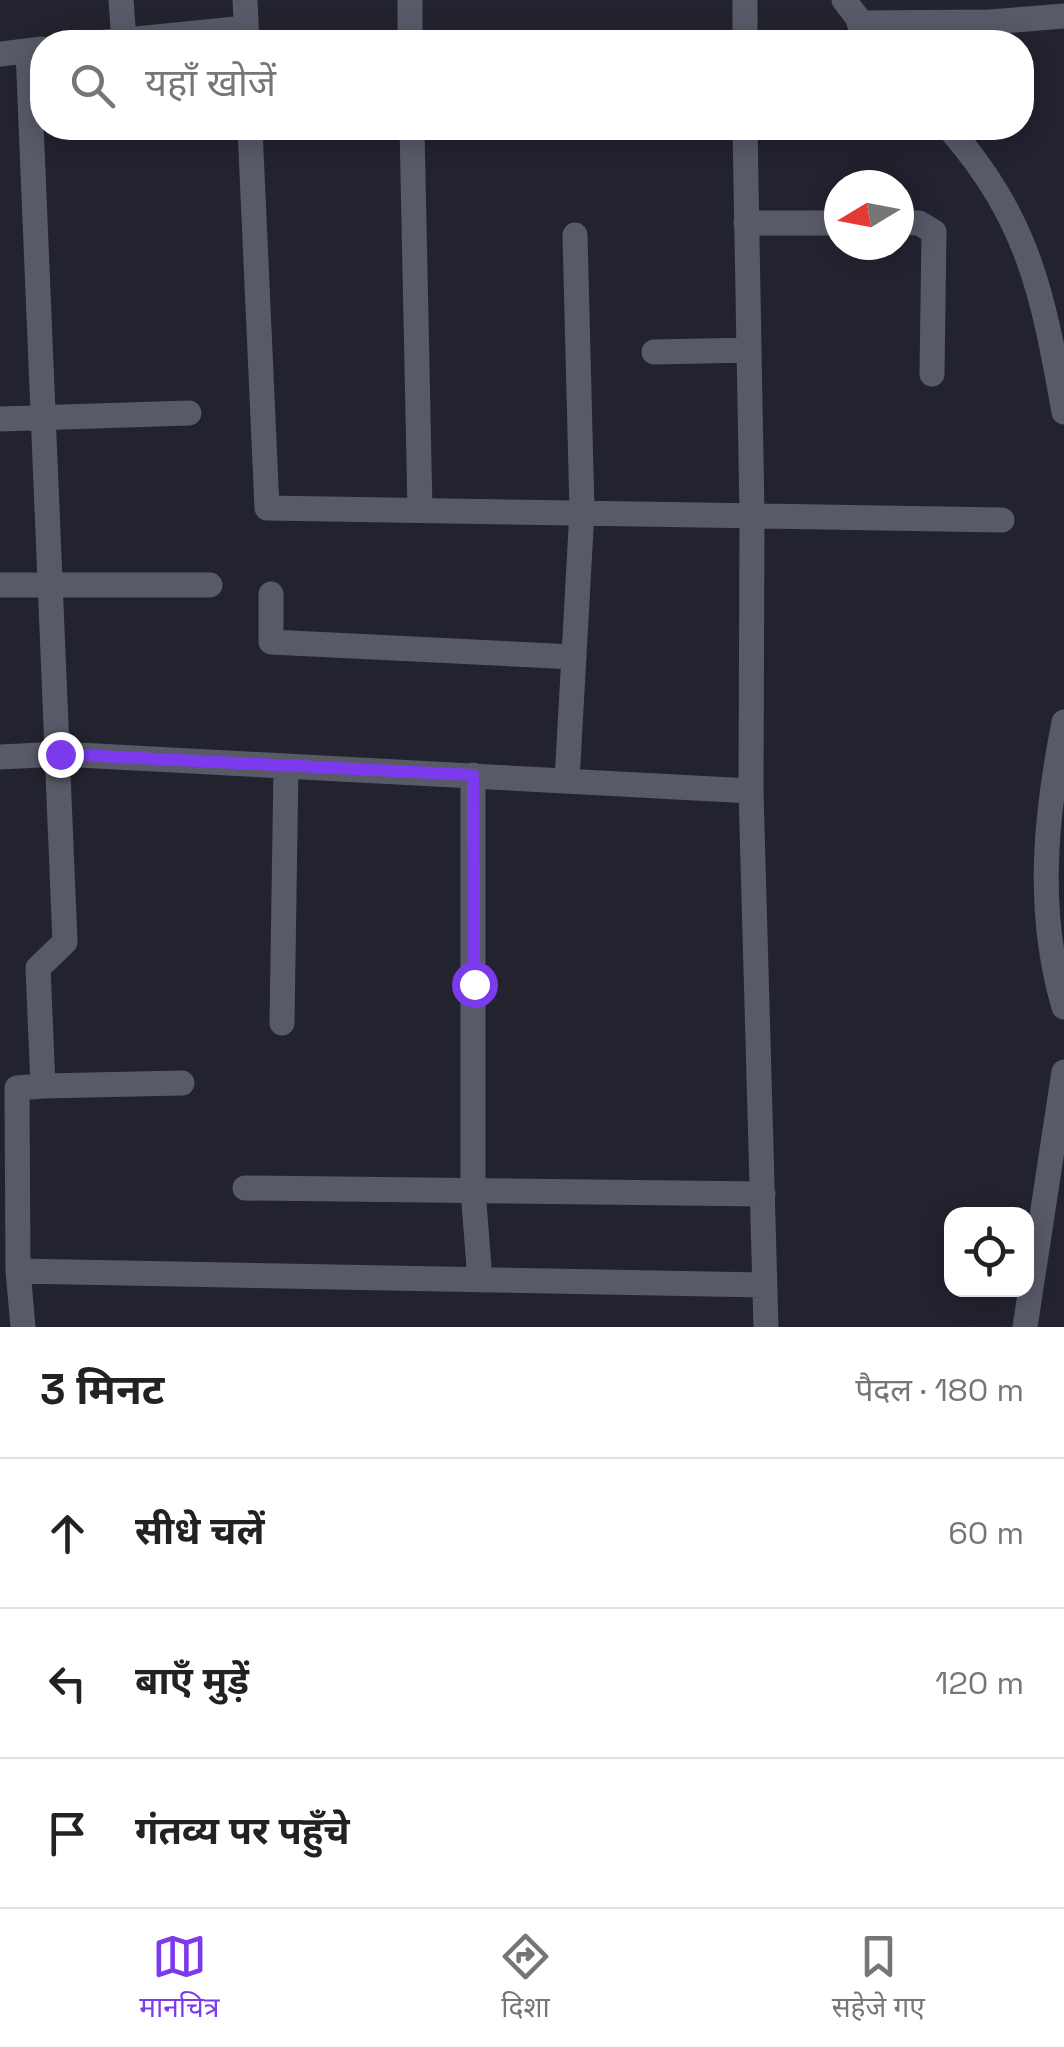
<!DOCTYPE html>
<html lang="hi">
<meta charset="utf-8">
<style>
body{margin:0;font-family:"Space Grotesk","Noto Sans Devanagari",sans-serif;background:#f2f2f2;color:#222}
.controls{position:absolute;right:30px;bottom:30px;display:grid;overflow:hidden;border-radius:20px;box-shadow:0 5px 25px #0003}
.controls button{width:90px;height:90px;display:grid;place-items:center;padding:0;border:0;border-bottom:2px solid #e0e0e0;background:#fff;color:#222;font:50px sans-serif}
.compass{position:absolute;left:824px;top:170px;width:90px;height:90px;border-radius:50%;background:#fff;box-shadow:0 5px 25px #0003;rotate:260deg}
.stop{position:absolute;width:30px;height:30px;margin:-22px;border:8px solid #7c3aed;border-radius:50%;background:#fff}
.stop.end{background:#7c3aed;border-color:#fff;box-shadow:0 2px 10px #0008}
.list{margin:0;padding:0;list-style:none}
h2{display:flex;justify-content:space-between;align-items:center;height:130px;margin:0;padding:0 40px;font-size:42px}
h2 small{font-size:32px;font-weight:400;color:#767676}
.list li{display:grid;grid-template-columns:65px 1fr auto;gap:30px;align-items:center;box-sizing:border-box;height:150px;padding:0 40px;border-top:2px solid #e0e0e0}
.list b{display:block;font-size:38px;white-space:nowrap}
.list em{font-size:32px;font-style:normal;color:#767676}
.icon{flex:none;width:55px;height:55px;fill:none;stroke:currentColor;stroke-width:2;stroke-linecap:round;stroke-linejoin:round}
.map{position:relative;flex:none;width:1064px;height:1327px;overflow:hidden}
.search{position:absolute;background:#fff;box-shadow:0 5px 25px #0003;left:30px;right:30px;top:30px;height:110px;display:flex;align-items:center;gap:25px;box-sizing:border-box;padding:0 35px;border-radius:40px;color:#767676;font-size:38px}
.sheet{height:580px;background:#fff}
nav{display:flex;justify-content:space-around;align-items:center;box-sizing:border-box;height:140px;border-top:2px solid #e0e0e0;background:#fff;font-size:28px;color:#767676}
nav a{display:grid;justify-items:center;gap:5px}
nav .on{color:#7c3aed}
.map>svg:first-child{display:block}
.lines{fill:none;stroke-linecap:round;stroke-linejoin:round}
.minor{stroke:#595a68;stroke-width:25}
.route{stroke:#7c3aed;stroke-width:12}
</style>
<div class="map">
<svg width="1064" height="1327" viewBox="0 0 1064 1327">
<rect width="100%" height="100%" fill="#22232f"/>
<g class="lines">
<!-- minor -->
<path class="minor" d="M121,0L124,41
M245,0L247,42
M410,0V42
M844,0L876,42
M859,23L989,22L1064,16
M106,42L246,28
M745,42V0
M0,54L42,49
M250,128L267,508L1002,520
M412,128L420,510
M745,128L752,514L751,791L766,1327
M949,128C1029,220 1043,294 1064,412
M899,222L919,223L934,232L932,374
M746,223H839
M654,352L749,350
M0,419L189,413
M0,585H210
M271,594V642L574,657
M1064,722C1045,819 1036,911 1064,1007
M0,757L60,754L751,791
M473,775V1190L480,1280
M567,781L582,511L575,235
M282,1023L286,766
M43,1086L182,1083
M245,1188L763,1194
M18,1271L764,1285
M23,1327L18,1271L17,1088L43,1086L38,968L65,942L28,51
M1025,1327L1064,1072"/>
</g>
<g class="lines">
<!-- route -->
<path class="route" d="M60,754L473,775L474,984"/>
</g>
</svg>
<div class="controls">
<button><svg class="icon" aria-label="locate" viewBox="0 0 24 24"><circle cx="12" cy="12" r="6"/><path d="M12 2v4M12 18v4M2 12h4M18 12h4"/></svg></button>
</div>
<svg class="compass" viewBox="-18 -18 36 36"><path d="M0-13l5 13h-10z" fill="#e53935"/><path d="M0 13l5-13h-10z" fill="#767676"/></svg>
<div class="stop" style="left:474px;top:984px"></div>
<div class="stop end" style="left:60px;top:754px"></div>
<div class="search"><svg class="icon" aria-label="search" viewBox="0 0 24 24"><circle cx="10" cy="10" r="6"/><path d="M15 15l6 6"/></svg>यहाँ खोजें</div>
</div>
<section class="sheet">
<h2>3 मिनट<small>पैदल · 180 m</small></h2>
<ul class="list">
<li><svg class="icon" aria-label="ahead" viewBox="0 0 24 24"><path d="M12 20V5M6 11l6-6 6 6"/></svg><div><b>सीधे चलें</b></div><em>60 m</em></li>
<li><svg class="icon" aria-label="left" viewBox="0 0 24 24"><path d="M17 20v-9H6M10 6l-5 5 5 5"/></svg><div><b>बाएँ मुड़ें</b></div><em>120 m</em></li>
<li><svg class="icon" aria-label="arrive" viewBox="0 0 24 24"><path d="M6 21V4h12l-3 4 3 4H6"/></svg><div><b>गंतव्य पर पहुँचे</b></div></li>
</ul>
</section>
<nav>
<a class="on"><svg class="icon" aria-label="map" viewBox="0 0 24 24"><path d="M3 6l6-2 6 2 6-2v14l-6 2-6-2-6 2zM9 4v14M15 6v14"/></svg>मानचित्र</a>
<a><svg class="icon" aria-label="directions" viewBox="0 0 24 24"><path d="M12 3l9 9-9 9-9-9zM9 14v-3h6M13 9l2 2-2 2"/></svg>दिशा</a>
<a><svg class="icon" aria-label="saved" viewBox="0 0 24 24"><path d="M7 4h10v16l-5-4-5 4z"/></svg>सहेजे गए</a>
</nav>
